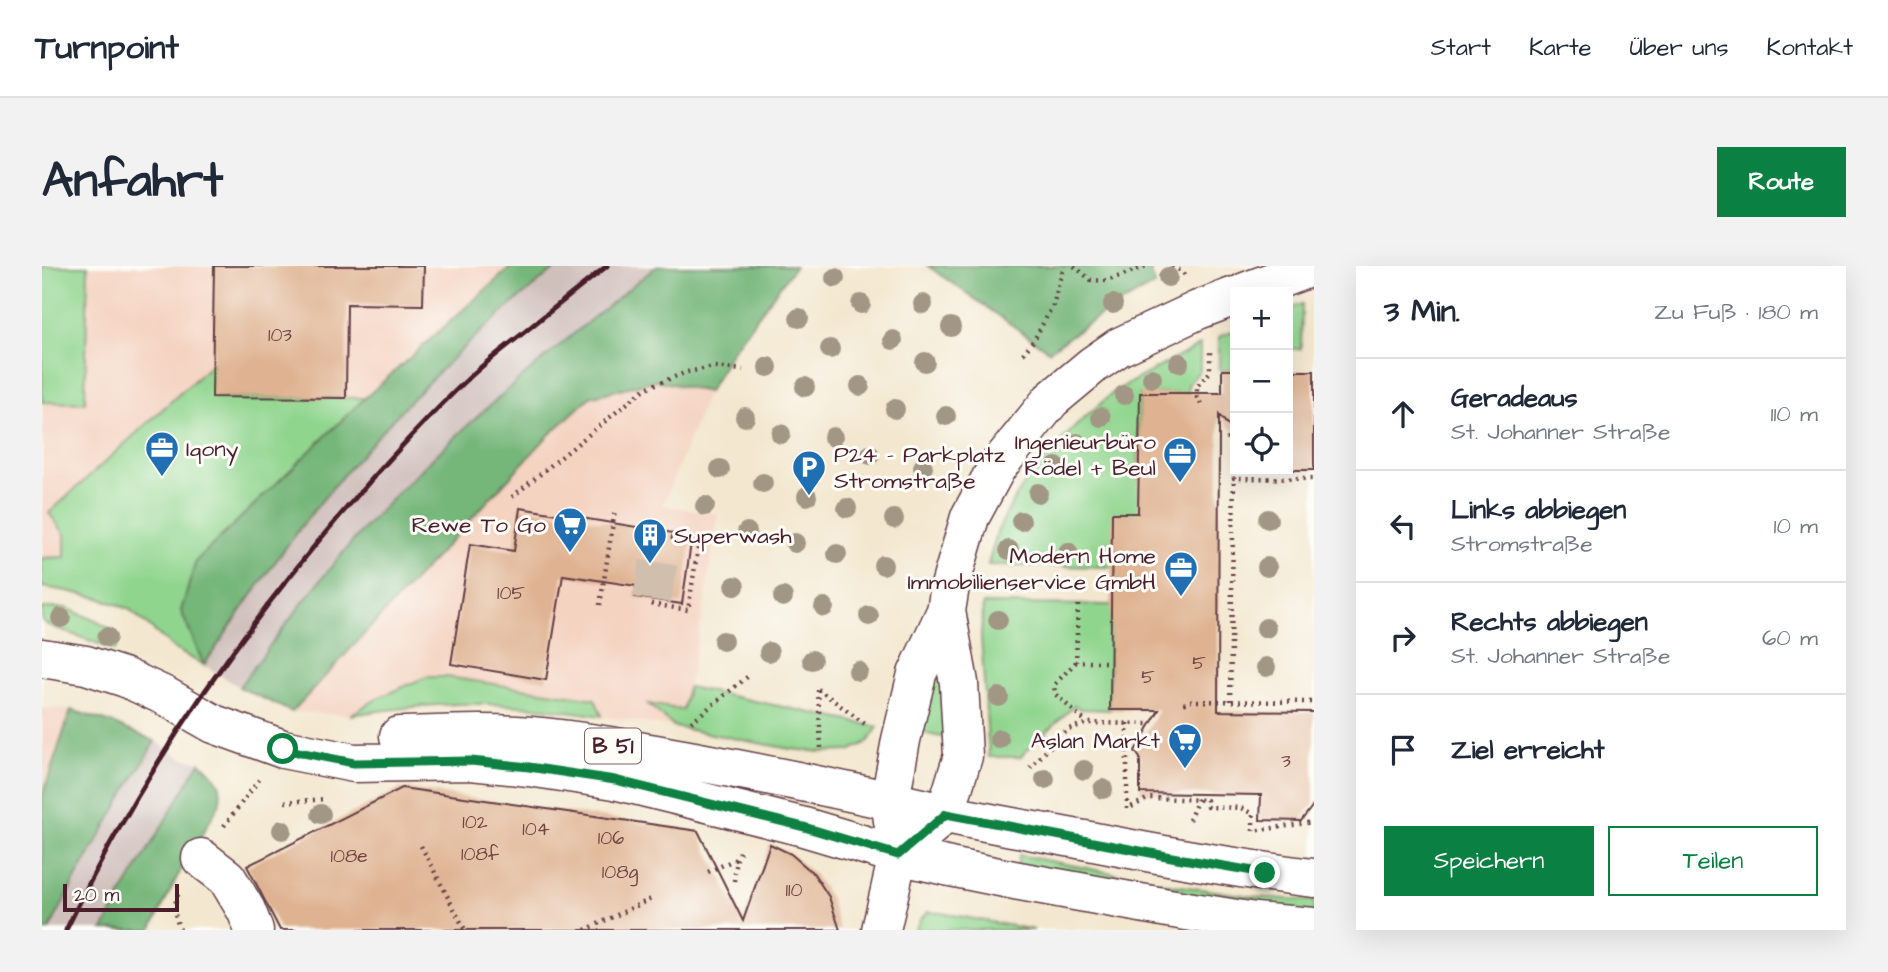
<!DOCTYPE html>
<html lang="de">
<meta charset="utf-8">
<style>
body{margin:0;font-family:"Architects Daughter",sans-serif;background:#f2f2f3;color:#1f2937}
.controls{position:absolute;right:21px;top:21px;display:grid;overflow:hidden;border-radius:0px;box-shadow:0 7px 28px #0002}
.controls button{width:63px;height:63px;display:grid;place-items:center;padding:0;border:0;border-bottom:2px solid #e0e1e3;background:#fff;color:#1f2937;font:35px sans-serif}
.scale{position:absolute;left:21px;bottom:18px;width:116px;box-sizing:border-box;padding-left:7px;border:4px solid #4a1f2b;border-top:0;font-size:19px;line-height:24px;white-space:nowrap;color:#4a1f2b;-webkit-text-stroke:5px #fdfcf7;paint-order:stroke}
.stop{position:absolute;width:21px;height:21px;margin:-16px;border:5px solid #0b8043;border-radius:50%;background:#fff}
.stop.end{background:#0b8043;border-color:#fff;box-shadow:0 2px 7px #0008}
.list{margin:0;padding:0;list-style:none}
h2{display:flex;justify-content:space-between;align-items:center;height:91px;margin:0;padding:0 28px;font-size:30px}
h2 small{font-size:23px;font-weight:400;color:#747a83}
.list li{display:grid;grid-template-columns:46px 1fr auto;gap:21px;align-items:center;box-sizing:border-box;height:112px;padding:0 28px;border-top:2px solid #e0e1e3}
.list b{display:block;font-size:26px;white-space:nowrap}
.list p{margin:0;font-size:23px;white-space:nowrap;color:#747a83}
.list em{font-size:23px;font-style:normal;color:#747a83}
.actions{display:flex;gap:14px;padding:21px 28px}
.actions a{flex:1;padding:16px 0;border:2px solid #0b8043;border-radius:0px;text-align:center;font-size:24px;color:#0b8043}
.actions .main{background:#0b8043;color:#fff}
.icon{flex:none;width:38px;height:38px;fill:none;stroke:currentColor;stroke-width:2;stroke-linecap:round;stroke-linejoin:round}
.map{position:relative;flex:none;width:1272px;height:664px;overflow:hidden;border-radius:0px}
header{display:flex;align-items:center;gap:42px;box-sizing:border-box;height:98px;padding:0 35px;background:#fff;border-bottom:2px solid #e0e1e3}
header strong{font-size:33px}
nav{display:flex;gap:38px;margin-inline-start:auto;font-size:24px}
.intro{display:flex;align-items:center;justify-content:space-between;box-sizing:border-box;height:168px;padding:0 42px}
h1{margin:0;font-size:49px}
.button{padding:18px 32px;border-radius:0px;background:#0b8043;color:#fff;font-size:24px;font-weight:700}
main{display:flex;gap:42px;padding:0 42px}
aside{flex:1;background:#fff;border-radius:0px;box-shadow:0 7px 28px #0002}
.map>svg:first-child{display:block}
.built{fill:#f4d3c1}
.industrial{fill:#d0c0bc}
.green{fill:#90d58e;stroke:#6d7a5c;stroke-width:2}
.forest{fill:#74b679;stroke:#5f6a52;stroke-width:2}
.building{fill:#dfb291}
.lines{fill:none;stroke-linecap:round;stroke-linejoin:round}
.minor-tunnel{stroke:#d1bfae;stroke-width:38;stroke-dasharray:38 19;stroke-linecap:butt}
.minor-casing{stroke:#633d44;stroke-width:41}
.major-casing{stroke:#633d44;stroke-width:41}
.path{stroke:#633d44;stroke-width:4.5;stroke-dasharray:2 5;stroke-linecap:butt}
.minor{stroke:#fff;stroke-width:38}
.major{stroke:#fff;stroke-width:38}
.rail{stroke:#4a1f2b;stroke-width:5}
.tree{fill:#a29785}
.route{stroke:#0b8043;stroke-width:9}
.labels{text-anchor:middle;stroke-width:6;stroke-linejoin:round;paint-order:stroke}
.number-label{font-size:19px;fill:#6f4444}
.shield{fill:#fdfcf7;stroke:#806168;stroke-width:2}
.shield-label{font-size:21px;font-weight:bold;fill:#4a1f2b}
.poi-label{font-size:23px;fill:#4a1f2b;stroke:#fdfcf7;text-anchor:end}
</style>
<header>
<strong>Turnpoint</strong>
<nav><a>Start</a><a>Karte</a><a>Über uns</a><a>Kontakt</a></nav>
</header>
<div class="intro"><h1>Anfahrt</h1><a class="button">Route</a></div>
<main>
<div class="map">
<svg width="1272" height="664" viewBox="0 0 1272 664">
<rect width="100%" height="100%" fill="#fdfcf7"/>
<filter id="ink" filterUnits="userSpaceOnUse"><feTurbulence type="fractalNoise" baseFrequency=".0143" numOctaves="2"/><feDisplacementMap in="SourceGraphic" scale="14" xChannelSelector="R" yChannelSelector="G"/><feConvolveMatrix kernelMatrix="1 2 1 2 8 2 1 2 1" color-interpolation-filters="sRGB"/></filter>
<filter id="wash" filterUnits="userSpaceOnUse"><feTurbulence type="fractalNoise" baseFrequency=".00686" numOctaves="4" result="noise"/><feDisplacementMap in="SourceGraphic" scale="28" xChannelSelector="R" yChannelSelector="G"/><feGaussianBlur stdDeviation="1.57" result="paint"/><feColorMatrix in="noise" values="0 0 0 0 0 0 0 0 0 0 0 0 0 0 0 0 0 1.4 0 .05"/><feComposite in="paint" operator="in"/></filter>
<g filter="url(#wash)">
<rect width="100%" height="100%" fill="#f3e7cf"/>
<!-- built -->
<path class="built" d="M0,0H470L323,132L154,295L0,292Z
M614,114L666,126L621,239L676,248L660,351L638,462L489,440L417,438L368,441L308,449L250,446L506,170L548,131Z
M0,442L29,444L0,531Z"/>
<!-- industrial -->
<path class="industrial" d="M517,0H615L518,78L443,143L381,201L268,325L197,421L162,399L229,302L286,227L341,165L398,105L481,28Z
M113,475L140,492L158,496L78,631L61,664H7L36,608Z"/>
<!-- green -->
<path class="green" d="M0,0H46L43,137L0,136Z
M1260,38L1259,83H1246V43Z
M1193,64V104H1177V71Z
M1158,79V104L1146,119V127L1098,128L1096,213L1104,223L1103,247L1070,301L946,299L955,266L970,237L991,205L1016,178L1044,150L1073,125Z
M171,97V131L323,132L154,295L139,345L162,399L134,384L87,343L57,332L25,325L0,321V292L23,291V268L7,247Z
M941,338L1070,339L1068,444L1038,443L1033,439L978,491H947L939,370Z
M0,342H24L52,354L73,366L76,377L73,384L6,359L0,355Z
M900,389L904,472L876,466Z
M384,411H405L553,433L560,450C512,443 463,436 415,438C379,439 343,444 308,449L338,431Z
M646,421L836,461L826,476L807,485L779,486L748,483L633,461L606,438L641,444Z
M977,589L1131,619L1215,631L1272,635V650L975,601Z
M885,646L900,647L992,664H873L878,654Z"/>
<!-- forest -->
<path class="forest" d="M470,0H517C432,66 355,144 286,227C241,281 202,341 162,399L139,345L154,295L323,132Z
M615,0H753L690,85L666,126L614,114L548,131L506,170L250,446L197,421C239,365 279,310 326,258C414,163 514,81 615,0Z
M886,0H1107L1113,19C1075,38 1041,60 1007,85Z
M29,444L67,456L113,475L36,608L7,664H0V531Z
M158,496C173,511 183,516 177,539L134,613L109,664H61L78,631Z"/>
<g id="blocks">
<!-- building -->
<path class="building" d="M172,0H382L381,39L305,38L304,132L170,131Z
M1180,104H1193V167L1177,149L1176,445L1272,446V538L1259,555L1218,554L1219,529L1098,527V492L1093,485L1117,444H1068L1070,247H1096L1098,127H1180Z
M1246,105H1272V204H1246Z
M478,242L650,270L640,338L593,331L595,320L521,309L504,414L409,398L428,278L472,285Z
M360,522L656,565L701,655L728,578L749,588L772,608L787,631L798,664H238L205,600Z"/>
</g>
</g>
<g filter="url(#ink)">
<use href="#blocks" fill-opacity="0" stroke="#633d44" stroke-width="2"/>
<g class="lines">
<!-- minor-tunnel -->
<path class="minor-tunnel" d="M610,334L619,280"/>
<!-- minor casing -->
<g class="minor-casing">
<path id="minor" d="M1203,26L1272,0
M856,589L903,548L921,490L917,417L904,345
M159,592L185,612L204,644L212,664
M839,664L856,589L848,534L859,474L875,408L904,345L908,320L928,251L955,201L1009,134L1051,99L1077,81L1156,44L1193,30"/>
</g>
<!-- major casing -->
<g class="major-casing">
<path id="major" d="M0,392L44,399L84,412L123,430L172,458L241,483L312,497L429,495L487,501L573,514L762,561L856,589L908,601L972,614L1126,642L1213,656L1272,661
M357,470C401,469 445,466 489,470C546,475 602,486 657,496C739,511 820,528 901,547C947,558 995,565 1042,574C1118,589 1195,603 1272,612"/>
</g>
<!-- path -->
<path class="path" d="M1032,0L1049,14L1065,15L1104,0
M1130,0L1141,6L1143,10
M981,88L992,74L1011,39L1022,0
M1159,138L1155,132V120L1168,106V82
M1185,171L1192,180V212L1272,213
M470,231L604,122L645,106L672,101L701,104
M609,338L646,344L657,276L620,270
M558,339L573,244
M1036,339L1034,396H1069
M1034,396L1012,419L1013,428L1045,457
M776,423L823,458
M776,424L779,482
M1188,435L1192,212
M1142,438L1146,435L1272,436
M649,456L709,408
M1085,457V543L1107,532L1165,534V541L1199,542L1211,548V565L1272,556
M988,502L1024,464L1045,457L1108,458
M243,536L284,533
M1147,554L1156,533
M182,560L217,514
M379,580L423,664
M666,606L694,593
M692,615L695,593L698,586
M138,664C132,648 130,641 138,625
M543,664L611,632"/>
<!-- minor -->
<use href="#minor" class="minor"/>
<!-- major -->
<use href="#major" class="major"/>
<!-- rail -->
<path class="rail" d="M24,664C95,515 188,379 295,253C337,204 381,155 429,110C442,98 456,87 470,76C501,51 533,25 565,0"/>
</g>
<!-- trees -->
<g class="tree">
<circle cx="1126" cy="11" r="10"/>
<circle cx="793" cy="12" r="10"/>
<circle cx="819" cy="38" r="10"/>
<circle cx="881" cy="38" r="10"/>
<circle cx="1071" cy="38" r="10"/>
<circle cx="757" cy="52" r="10"/>
<circle cx="909" cy="61" r="10"/>
<circle cx="851" cy="74" r="10"/>
<circle cx="788" cy="83" r="10"/>
<circle cx="883" cy="96" r="10"/>
<circle cx="1137" cy="97" r="10"/>
<circle cx="726" cy="101" r="10"/>
<circle cx="1110" cy="112" r="10"/>
<circle cx="818" cy="120" r="10"/>
<circle cx="763" cy="121" r="10"/>
<circle cx="1082" cy="129" r="10"/>
<circle cx="853" cy="143" r="10"/>
<circle cx="904" cy="150" r="10"/>
<circle cx="703" cy="151" r="10"/>
<circle cx="1059" cy="151" r="10"/>
<circle cx="739" cy="168" r="10"/>
<circle cx="791" cy="171" r="10"/>
<circle cx="1035" cy="177" r="10"/>
<circle cx="828" cy="189" r="10"/>
<circle cx="881" cy="201" r="10"/>
<circle cx="1014" cy="201" r="10"/>
<circle cx="678" cy="203" r="10"/>
<circle cx="721" cy="217" r="10"/>
<circle cx="996" cy="227" r="10"/>
<circle cx="765" cy="230" r="10"/>
<circle cx="663" cy="240" r="10"/>
<circle cx="805" cy="242" r="10"/>
<circle cx="852" cy="253" r="10"/>
<circle cx="1226" cy="253" r="10"/>
<circle cx="979" cy="255" r="10"/>
<circle cx="705" cy="266" r="10"/>
<circle cx="753" cy="277" r="10"/>
<circle cx="967" cy="284" r="10"/>
<circle cx="1026" cy="286" r="10"/>
<circle cx="795" cy="288" r="10"/>
<circle cx="841" cy="299" r="10"/>
<circle cx="1225" cy="301" r="10"/>
<circle cx="693" cy="320" r="10"/>
<circle cx="741" cy="331" r="10"/>
<circle cx="782" cy="341" r="10"/>
<circle cx="827" cy="350" r="10"/>
<circle cx="19" cy="352" r="10"/>
<circle cx="956" cy="354" r="10"/>
<circle cx="1224" cy="362" r="10"/>
<circle cx="65" cy="371" r="10"/>
<circle cx="681" cy="375" r="10"/>
<circle cx="727" cy="386" r="10"/>
<circle cx="770" cy="394" r="10"/>
<circle cx="1224" cy="401" r="10"/>
<circle cx="816" cy="405" r="10"/>
<circle cx="957" cy="431" r="10"/>
<circle cx="957" cy="473" r="10"/>
<circle cx="1042" cy="504" r="10"/>
<circle cx="1003" cy="513" r="10"/>
<circle cx="1061" cy="523" r="10"/>
<circle cx="279" cy="548" r="10"/>
<circle cx="240" cy="564" r="10"/>
</g>
</g>
<g class="lines" filter="url(#ink)">
<!-- route -->
<path class="route" d="M241,483L312,497L429,495L487,501L573,514L762,561L856,589L904,548L1135,592L1223,607"/>
</g>
<!-- icons -->
<defs>
<g id="office-pin" transform="scale(1.75)"><path d="M0 17L-7.5 6A9.5 9.5 0 1 1 7.5 6Z" fill="#1f6fb2" stroke="#fdfcf7"/><path d="M-6-3h4V-5.5h4V-3h4V5H-6ZM-1-4.5V-3h2v-1.5ZM-6 0V1H6V0Z" fill="#fff"/></g>
<g id="parking-pin" transform="scale(1.75)"><path d="M0 17L-7.5 6A9.5 9.5 0 1 1 7.5 6Z" fill="#1f6fb2" stroke="#fdfcf7"/><path d="M-3.5-5.5H1a3.5 3.5 0 0 1 0 7H-1V5.5H-3.5ZM-1-3.4V-.6H.8a1.4 1.4 0 0 0 0-2.8Z" fill="#fff"/></g>
<g id="supermarket-pin" transform="scale(1.75)"><path d="M0 17L-7.5 6A9.5 9.5 0 1 1 7.5 6Z" fill="#1f6fb2" stroke="#fdfcf7"/><path d="M-6-5.5h2.5l.6 2H6L4.5 2H-2.5L-4.4-4H-6ZM-1.5 3.2a1.3 1.3 0 1 0 .1 0ZM3 3.2a1.3 1.3 0 1 0 .1 0Z" fill="#fff"/></g>
<g id="building-pin" transform="scale(1.75)"><path d="M0 17L-7.5 6A9.5 9.5 0 1 1 7.5 6Z" fill="#1f6fb2" stroke="#fdfcf7"/><path d="M-4-6H4V6H1V3H-1V6H-4ZM-2.5-4.3h1.7v1.8h-1.7ZM.8-4.3h1.7v1.8H.8ZM-2.5-1h1.7V.8h-1.7ZM.8-1h1.7V.8H.8Z" fill="#fff"/></g>
</defs>
<g fill-rule="evenodd">
<use href="#office-pin" x="120" y="182"/>
<use href="#office-pin" x="1138" y="188"/>
<use href="#parking-pin" x="767" y="201"/>
<use href="#supermarket-pin" x="528" y="258"/>
<use href="#building-pin" x="608" y="269"/>
<use href="#office-pin" x="1139" y="302"/>
<use href="#supermarket-pin" x="1143" y="474"/>
</g>
<g class="labels">
<!-- number labels -->
<g class="number-label">
<text x="238" y="75">103</text>
<text x="469" y="333">105</text>
<text x="1157" y="403">5</text>
<text x="1106" y="417">5</text>
<text x="1244" y="501">3</text>
<text x="433" y="562">102</text>
<text x="494" y="569">104</text>
<text x="569" y="578">106</text>
<text x="438" y="594">108f</text>
<text x="307" y="596">108e</text>
<text x="578" y="612">108g</text>
<text x="752" y="630">110</text>
</g>
<!-- shield labels -->
<rect class="shield" x="543" y="462.5" width="56" height="35" rx="5"/>
<g class="shield-label">
<text x="571" y="487">B 51</text>
</g>
<!-- poi labels -->
<g class="poi-label">
<text x="1114" y="183">Ingenieurbüro<tspan x="1114" dy="26">Rödel + Beul</tspan></text>
<text x="144" y="190" text-anchor="start">Iqony</text>
<text x="792" y="196" text-anchor="start">P24 – Parkplatz<tspan x="792" dy="26">Stromstraße</tspan></text>
<text x="504" y="266">Rewe To Go</text>
<text x="632" y="277" text-anchor="start">Superwash</text>
<text x="1114" y="297">Modern Home<tspan x="1114" dy="26">Immobilienservice GmbH</tspan></text>
<text x="1118" y="482">Aslan Markt</text>
</g>
</g>
</svg>
<div class="controls">
<button>+</button>
<button>−</button>
<button><svg class="icon" aria-label="locate" viewBox="0 0 24 24"><circle cx="12" cy="12" r="6"/><path d="M12 2v4M12 18v4M2 12h4M18 12h4"/></svg></button>
</div>
<div class="scale">20 m</div>
<div class="stop" style="left:241px;top:483px"></div>
<div class="stop end" style="left:1223px;top:607px"></div>
</div>
<aside>
<h2>3 Min.<small>Zu Fuß · 180 m</small></h2>
<ul class="list">
<li><svg class="icon" aria-label="ahead" viewBox="0 0 24 24"><path d="M12 20V5M6 11l6-6 6 6"/></svg><div><b>Geradeaus</b><p>St. Johanner Straße</p></div><em>110 m</em></li>
<li><svg class="icon" aria-label="left" viewBox="0 0 24 24"><path d="M17 20v-9H6M10 6l-5 5 5 5"/></svg><div><b>Links abbiegen</b><p>Stromstraße</p></div><em>10 m</em></li>
<li><svg class="icon" aria-label="right" viewBox="0 0 24 24"><path d="M7 20v-9h11M14 6l5 5-5 5"/></svg><div><b>Rechts abbiegen</b><p>St. Johanner Straße</p></div><em>60 m</em></li>
<li><svg class="icon" aria-label="arrive" viewBox="0 0 24 24"><path d="M6 21V4h12l-3 4 3 4H6"/></svg><div><b>Ziel erreicht</b></div></li>
</ul>
<div class="actions"><a class="main">Speichern</a><a>Teilen</a></div>
</aside>
</main>
